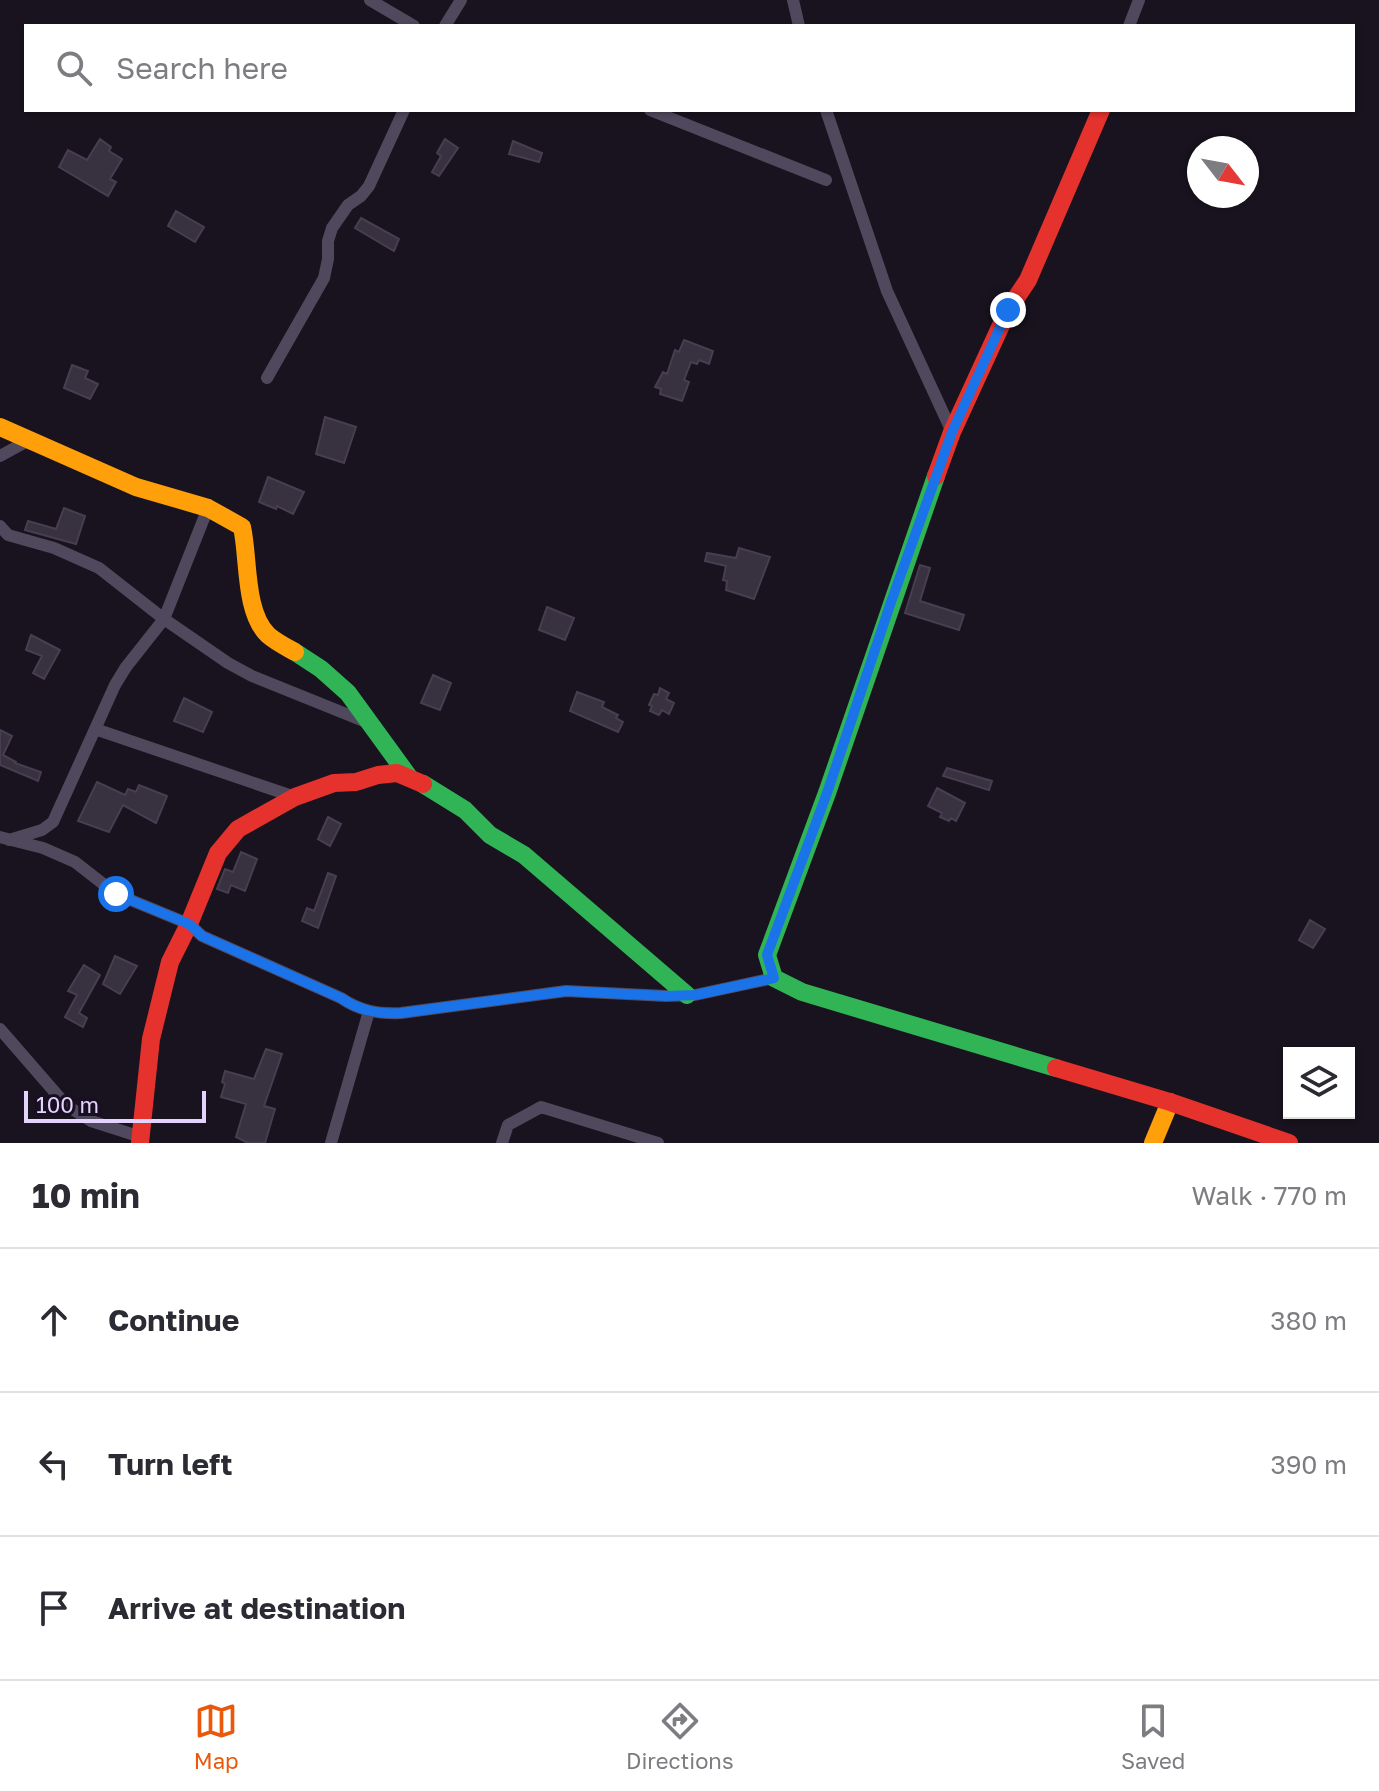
<!DOCTYPE html>
<meta charset="utf-8">
<style>
body{margin:0;font-family:"Golos Text",sans-serif;background:#f7f7f7;color:#2b2b33}
.controls{position:absolute;right:24px;bottom:24px;display:grid;overflow:hidden;border-radius:0px;box-shadow:0 2px 6px #0004}
.controls button{width:72px;height:72px;display:grid;place-items:center;padding:0;border:0;border-bottom:2px solid #e1e1e2;background:#fff;color:#2b2b33;font:40px sans-serif}
.compass{position:absolute;left:1187px;top:136px;width:72px;height:72px;border-radius:50%;background:#fff;box-shadow:0 2px 6px #0004;rotate:121deg}
.scale{position:absolute;left:24px;bottom:20px;width:182px;box-sizing:border-box;padding-left:8px;border:4px solid #e4d3fc;border-top:0;font-size:22px;line-height:28px;white-space:nowrap;color:#e4d3fc;-webkit-text-stroke:6px #180f22;paint-order:stroke}
.stop{position:absolute;width:24px;height:24px;margin:-18px;border:6px solid #1a73e8;border-radius:50%;background:#fff}
.stop.end{background:#1a73e8;border-color:#fff;box-shadow:0 2px 8px #0008}
.list{margin:0;padding:0;list-style:none}
h2{display:flex;justify-content:space-between;align-items:center;height:104px;margin:0;padding:0 32px;font-size:34px}
h2 small{font-size:26px;font-weight:400;color:#7c7c81}
.list li{display:grid;grid-template-columns:52px 1fr auto;gap:24px;align-items:center;box-sizing:border-box;height:144px;padding:0 32px;border-top:2px solid #e1e1e2}
.list b{display:block;font-size:30px;white-space:nowrap}
.list em{font-size:26px;font-style:normal;color:#7c7c81}
.icon{flex:none;width:44px;height:44px;fill:none;stroke:currentColor;stroke-width:2;stroke-linecap:round;stroke-linejoin:round}
.map{position:relative;flex:none;width:1379px;height:1143px;overflow:hidden}
.search{position:absolute;background:#fff;box-shadow:0 2px 6px #0004;left:24px;right:24px;top:24px;height:88px;display:flex;align-items:center;gap:20px;box-sizing:border-box;padding:0 28px;border-radius:0px;color:#7c7c81;font-size:30px}
.sheet{height:536px;background:#fff}
nav{display:flex;justify-content:space-around;align-items:center;box-sizing:border-box;height:112px;border-top:2px solid #e1e1e2;background:#fff;font-size:22px;color:#7c7c81}
nav a{display:grid;justify-items:center;gap:4px}
nav .on{color:#ea580c}
.map>svg:first-child{display:block}
.building{fill:#383140;stroke:#473e51;stroke-width:2}
.lines{fill:none;stroke-linecap:round;stroke-linejoin:round}
.street{stroke:#50495e;stroke-width:12}
.fast{stroke:#30b455;stroke-width:18}
.slow{stroke:#ff9f0a;stroke-width:18}
.jam{stroke:#e5322d;stroke-width:18}
.route{stroke:#1a73e8;stroke-width:10}
</style>
<div class="map">
<svg width="1379" height="1143" viewBox="0 0 1379 1143">
<rect width="100%" height="100%" fill="#18131e"/>
<!-- building -->
<path class="building" d="M100,139L111,147L109,151L122,159L110,179L116,182L108,196L59,167L68,150L87,160Z
M445,139L458,148L439,176L432,172L441,156L437,153Z
M513,141L542,153L539,162L509,154Z
M176,211L204,227L195,242L168,226Z
M361,218L399,239L394,251L355,228Z
M684,340L713,351L709,364L699,360L697,364L691,362L684,380L689,382L682,401L660,394L661,389L655,387L663,372L667,374L675,350L679,352Z
M72,365L88,371L85,378L98,384L90,399L64,388Z
M325,417L356,427L344,463L316,454Z
M268,477L304,492L293,514L277,506L276,509L259,502Z
M64,508L85,516L76,544L25,530L28,521L56,529Z
M739,548L770,557L754,599L726,590L727,581L723,580L726,566L705,561L707,553L736,558Z
M920,565L930,568L920,601L964,615L959,630L905,613Z
M547,607L574,618L565,640L539,630Z
M31,635L60,650L44,679L33,673L42,656L26,650Z
M433,675L451,683L440,710L421,703Z
M660,688L669,693L666,699L674,703L669,714L662,710L659,715L650,711L652,706L649,705L654,694L658,695Z
M577,692L604,702L602,707L618,715L616,718L623,722L618,732L570,711Z
M184,698L212,712L203,732L174,721Z
M0,730L12,736L3,755L16,762L15,763L41,772L38,781L0,765Z
M947,768L992,781L989,790L943,776Z
M97,782L125,795L128,789L136,792L139,785L167,796L156,823L123,805L109,832L78,821Z
M937,788L965,803L956,821L951,818L949,821L940,817L942,813L928,806Z
M328,817L341,824L330,846L318,839Z
M241,852L257,859L245,891L231,885L228,893L217,889L225,869L233,872Z
M328,873L336,876L318,928L302,921L307,908L314,911Z
M1310,920L1325,929L1313,948L1299,940Z
M115,956L137,966L120,994L103,984Z
M84,965L100,975L79,1013L87,1018L83,1027L65,1017L77,995L68,991Z
M266,1049L282,1054L264,1106L275,1109L265,1143H248L236,1137L246,1104L221,1097L225,1084L222,1082L225,1071L254,1079Z"/>
<g class="lines">
<!-- street -->
<path class="street" d="M370,0L414,26
M793,0L799,26
M445,26L461,0
M1129,26L1139,0
M650,110L826,180
M826,110L887,291L952,432
M267,378L324,278L328,259V241L332,228L348,205L361,196L369,186L404,110
M0,456L31,439
M0,526L8,535L54,548L99,568L164,619L228,663L252,676L366,722
M95,729L295,797
M0,837L43,848L75,862L116,894L189,924L202,936L341,998C360,1011 378,1014 401,1013L566,991L666,996L695,995L774,978
M9,840L42,830L53,822L115,685L126,667L164,619L208,508
M0,1029L66,1105L91,1121L141,1137
M331,1143L369,1011
M502,1143L508,1125L541,1107L658,1143"/>
<!-- fast -->
<path class="fast" d="M936,476L827,793L767,955L774,978L802,992L1056,1068
M295,652L321,669L348,693L409,777
M423,784L465,810L490,835L524,855L687,995"/>
<!-- slow -->
<path class="slow" d="M0,427L136,487L208,508L242,527C249,558 244,612 268,635C276,642 286,647 295,652
M1153,1143L1170,1102"/>
<!-- jam -->
<path class="jam" d="M936,476L952,432L1008,310L1028,280L1101,110
M1056,1068L1170,1102L1289,1143
M140,1143L151,1039L170,962L189,924L218,853L238,829L295,797L334,783L356,782L378,775L397,773L423,784"/>
</g>
<g class="lines">
<!-- route -->
<path class="route" d="M116,894L189,924L202,936L341,998C360,1011 378,1014 401,1013L566,991L666,996L695,995L774,978L767,955L827,793L891,602L952,432L1008,310"/>
</g>
</svg>
<div class="controls">
<button><svg class="icon" aria-label="layers" viewBox="0 0 24 24"><path d="M12 4l9 5-9 5-9-5zM3 14l9 5 9-5"/></svg></button>
</div>
<svg class="compass" viewBox="-18 -18 36 36"><path d="M0-13l5 13h-10z" fill="#e53935"/><path d="M0 13l5-13h-10z" fill="#7c7c81"/></svg>
<div class="scale">100 m</div>
<div class="stop" style="left:116px;top:894px"></div>
<div class="stop end" style="left:1008px;top:310px"></div>
<div class="search"><svg class="icon" aria-label="search" viewBox="0 0 24 24"><circle cx="10" cy="10" r="6"/><path d="M15 15l6 6"/></svg>Search here</div>
</div>
<section class="sheet">
<h2>10 min<small>Walk · 770 m</small></h2>
<ul class="list">
<li><svg class="icon" aria-label="ahead" viewBox="0 0 24 24"><path d="M12 20V5M6 11l6-6 6 6"/></svg><div><b>Continue</b></div><em>380 m</em></li>
<li><svg class="icon" aria-label="left" viewBox="0 0 24 24"><path d="M17 20v-9H6M10 6l-5 5 5 5"/></svg><div><b>Turn left</b></div><em>390 m</em></li>
<li><svg class="icon" aria-label="arrive" viewBox="0 0 24 24"><path d="M6 21V4h12l-3 4 3 4H6"/></svg><div><b>Arrive at destination</b></div></li>
</ul>
</section>
<nav>
<a class="on"><svg class="icon" aria-label="map" viewBox="0 0 24 24"><path d="M3 6l6-2 6 2 6-2v14l-6 2-6-2-6 2zM9 4v14M15 6v14"/></svg>Map</a>
<a><svg class="icon" aria-label="directions" viewBox="0 0 24 24"><path d="M12 3l9 9-9 9-9-9zM9 14v-3h6M13 9l2 2-2 2"/></svg>Directions</a>
<a><svg class="icon" aria-label="saved" viewBox="0 0 24 24"><path d="M7 4h10v16l-5-4-5 4z"/></svg>Saved</a>
</nav>
